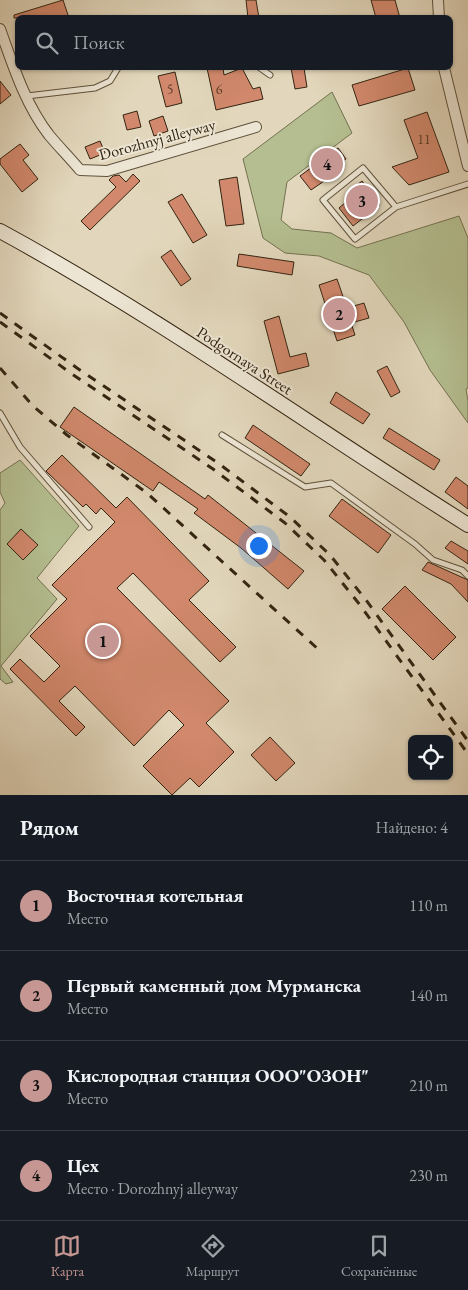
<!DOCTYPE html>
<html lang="ru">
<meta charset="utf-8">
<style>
body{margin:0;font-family:"EB Garamond",serif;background:#20242c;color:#f1f3f6}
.controls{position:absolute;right:15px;bottom:15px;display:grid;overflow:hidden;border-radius:8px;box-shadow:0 1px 4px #0004}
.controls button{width:45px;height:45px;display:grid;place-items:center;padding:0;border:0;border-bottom:1px solid #363941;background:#171b24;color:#f1f3f6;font:25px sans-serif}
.you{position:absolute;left:258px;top:545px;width:18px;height:18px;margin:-12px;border:4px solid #fff;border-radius:50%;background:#1a73e8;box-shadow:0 0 0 8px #1a73e833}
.badge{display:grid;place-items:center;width:32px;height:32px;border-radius:50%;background:#c59692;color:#111;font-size:16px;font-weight:700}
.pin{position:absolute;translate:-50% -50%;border:2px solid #fff;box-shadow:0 1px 5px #0006}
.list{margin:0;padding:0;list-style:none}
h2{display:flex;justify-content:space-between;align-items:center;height:65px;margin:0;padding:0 20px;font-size:21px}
h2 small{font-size:16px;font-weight:400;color:#9ea1a6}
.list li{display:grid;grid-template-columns:32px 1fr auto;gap:15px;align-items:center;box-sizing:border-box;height:90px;padding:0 20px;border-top:1px solid #363941}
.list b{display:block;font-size:19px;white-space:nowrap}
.list p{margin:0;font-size:16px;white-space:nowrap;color:#9ea1a6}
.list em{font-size:16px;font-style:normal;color:#9ea1a6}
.icon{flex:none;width:28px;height:28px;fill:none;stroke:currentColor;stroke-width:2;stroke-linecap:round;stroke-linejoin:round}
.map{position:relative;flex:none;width:468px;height:795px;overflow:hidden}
.search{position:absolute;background:#171b24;box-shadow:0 1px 4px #0004;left:15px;right:15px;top:15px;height:55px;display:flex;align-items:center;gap:12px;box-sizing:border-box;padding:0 18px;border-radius:8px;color:#9ea1a6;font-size:19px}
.sheet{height:425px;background:#171b24}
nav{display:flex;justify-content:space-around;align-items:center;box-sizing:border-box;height:70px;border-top:1px solid #363941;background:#171b24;font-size:14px;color:#9ea1a6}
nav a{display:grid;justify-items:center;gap:2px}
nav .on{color:#c59692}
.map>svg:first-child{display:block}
.green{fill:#b4be90;stroke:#747150}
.building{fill:#d1886c;stroke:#332411}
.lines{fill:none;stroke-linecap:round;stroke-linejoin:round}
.lane-casing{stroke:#5f513c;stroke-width:7}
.street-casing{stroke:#5f513c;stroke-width:12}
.secondary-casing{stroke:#332411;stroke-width:16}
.lane{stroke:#ece5d3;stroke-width:5}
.street{stroke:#ece5d3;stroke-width:10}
.secondary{stroke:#ece5d3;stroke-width:14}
.rail{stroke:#332411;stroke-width:3;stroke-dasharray:9 9;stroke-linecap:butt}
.labels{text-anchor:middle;stroke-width:4;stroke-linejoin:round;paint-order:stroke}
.number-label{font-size:14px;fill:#5a3d28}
.street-label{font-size:16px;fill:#332411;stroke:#ece5d3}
</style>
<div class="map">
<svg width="468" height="795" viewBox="0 0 468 795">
<rect width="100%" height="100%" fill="#e2d7bc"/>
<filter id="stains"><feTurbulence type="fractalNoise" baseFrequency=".004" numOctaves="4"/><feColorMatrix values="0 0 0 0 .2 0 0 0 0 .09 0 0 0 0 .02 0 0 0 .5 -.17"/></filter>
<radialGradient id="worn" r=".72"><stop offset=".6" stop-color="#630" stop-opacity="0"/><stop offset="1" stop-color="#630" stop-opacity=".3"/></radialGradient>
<!-- green -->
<path class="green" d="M332,92L352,133L287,182L281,220L292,229L331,233L357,248L459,216L468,238V388L466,389L468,401V423L430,370L404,322L369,275L319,256L285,253L263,238L243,159Z
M20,460L79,526L37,578L57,599L1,666L13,682L6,684L0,679V510L5,503L0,492V473Z"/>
<!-- building -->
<path class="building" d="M63,0L69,18H14V15Z
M246,0H256L259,18H248Z
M371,0H395L400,18H376Z
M207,68H223L224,75L242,68L253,89L260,87L263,99L216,110Z
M291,68H304L307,87L295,89Z
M408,68L415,90L359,106L352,85Z
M175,72L182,103L166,107L158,76Z
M0,81L11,95L0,104Z
M137,111L141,127L127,130L123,115Z
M427,112L449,172L409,185L392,167L418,158L404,120Z
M163,116L168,131L154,136L149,121Z
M100,141L105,153L90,159L85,147Z
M20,144L29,155L23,160L38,179L22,192L0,164V159Z
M338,148L346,159L329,170L333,175L311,190L300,176Z
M133,174L140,181L90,230L81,221L116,187L109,180L113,176L119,175L126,182Z
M237,177L244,224L226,226L219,180Z
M362,181L380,205L353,226L339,208L352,197L348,192Z
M182,194L207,235L193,243L168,202Z
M171,250L191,279L181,286L161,257Z
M239,254L294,262L292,275L237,266Z
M337,279L347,308L364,303L369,318L351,323L355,335L337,341L319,285Z
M279,316L290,357L306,353L309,366L278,374L264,321Z
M387,366L400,392L391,397L377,371Z
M336,392L370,414L363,424L330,403Z
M74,407L205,499L208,495L304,571L288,589L241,548L194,513L198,509L159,482L153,491L60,427Z
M253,425L310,464L301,476L245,438Z
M389,428L440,460L434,470L383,438Z
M62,455L116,508L127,497L209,581L189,600L236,647L220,662L133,573L117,588L229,701L206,723L234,752L199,787L190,778L172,795L143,766L184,725L169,710L134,746L75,686L59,701L85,727L76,736L10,669L20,659L44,682L60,666L30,636L67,599L52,585L115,522L101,508L96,514L86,504L83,507L46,471Z
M456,477L468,486V509L445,492Z
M342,499L391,535L378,553L329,516Z
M21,529L38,545L23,560L7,544Z
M451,541L468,551V564L445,548Z
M428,562L468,580V602L451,584L422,570Z
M405,586L456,637L433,660L382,609Z
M270,737L295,763L276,781L251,755Z"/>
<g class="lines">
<!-- lane casing -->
<g class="lane-casing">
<path id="lane" d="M260,68L270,75
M27,96L95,88L110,81L118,68
M396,207L363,168L323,200L355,239L396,207L468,184
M0,413L20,447L89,527
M222,435L305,487L331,483L415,544L433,560L462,570L468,576"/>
</g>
<!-- street casing -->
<g class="street-casing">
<path id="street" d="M438,0L439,18
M0,29C13,65 25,104 49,135C59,147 70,158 80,170L107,171L256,127
M444,68L468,166"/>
</g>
<!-- secondary casing -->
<g class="secondary-casing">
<path id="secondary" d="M0,231C162,319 312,427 468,525"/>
</g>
<!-- lane -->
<use href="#lane" class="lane"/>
<!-- street -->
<use href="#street" class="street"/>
<!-- secondary -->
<use href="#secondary" class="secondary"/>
<!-- rail -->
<path class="rail" d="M0,313L77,368L218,463L290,517L330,555L366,600L468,741
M0,322L72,374L213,469L285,523L324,560L360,605L468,754
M0,368L33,406L67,435L147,493L319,650"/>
</g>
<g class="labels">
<!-- number labels -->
<g class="number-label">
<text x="170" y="94">5</text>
<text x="219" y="94">6</text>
<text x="424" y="144">11</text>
</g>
<!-- street labels -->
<g class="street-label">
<text transform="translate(157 139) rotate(-15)" y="6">Dorozhnyj alleyway</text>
<text transform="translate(245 360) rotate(33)" y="6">Podgornaya Street</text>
</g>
</g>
<rect width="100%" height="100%" filter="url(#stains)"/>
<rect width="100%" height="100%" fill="url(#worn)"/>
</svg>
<div class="controls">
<button><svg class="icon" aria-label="locate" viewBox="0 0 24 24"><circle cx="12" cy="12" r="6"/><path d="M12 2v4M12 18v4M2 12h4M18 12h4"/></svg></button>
</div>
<div class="you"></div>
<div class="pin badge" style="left:103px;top:641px">1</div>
<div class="pin badge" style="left:339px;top:314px">2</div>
<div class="pin badge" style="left:362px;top:201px">3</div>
<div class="pin badge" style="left:327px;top:164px">4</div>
<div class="search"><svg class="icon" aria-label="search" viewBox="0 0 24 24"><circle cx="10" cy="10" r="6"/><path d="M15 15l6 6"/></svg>Поиск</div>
</div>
<section class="sheet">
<h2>Рядом<small>Найдено: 4</small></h2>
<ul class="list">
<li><span class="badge">1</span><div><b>Восточная котельная</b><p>Место</p></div><em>110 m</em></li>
<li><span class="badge">2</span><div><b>Первый каменный дом Мурманска</b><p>Место</p></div><em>140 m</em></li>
<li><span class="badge">3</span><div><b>Кислородная станция ООО&quot;ОЗОН&quot;</b><p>Место</p></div><em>210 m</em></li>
<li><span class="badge">4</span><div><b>Цех</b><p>Место · Dorozhnyj alleyway</p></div><em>230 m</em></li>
</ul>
</section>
<nav>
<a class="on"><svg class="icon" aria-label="map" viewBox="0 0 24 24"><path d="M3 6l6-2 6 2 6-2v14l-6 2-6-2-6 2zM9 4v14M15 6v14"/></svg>Карта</a>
<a><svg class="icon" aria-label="directions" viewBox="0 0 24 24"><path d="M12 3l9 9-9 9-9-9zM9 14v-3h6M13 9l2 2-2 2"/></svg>Маршрут</a>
<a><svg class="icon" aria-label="saved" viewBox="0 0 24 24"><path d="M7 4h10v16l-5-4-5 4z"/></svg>Сохранённые</a>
</nav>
